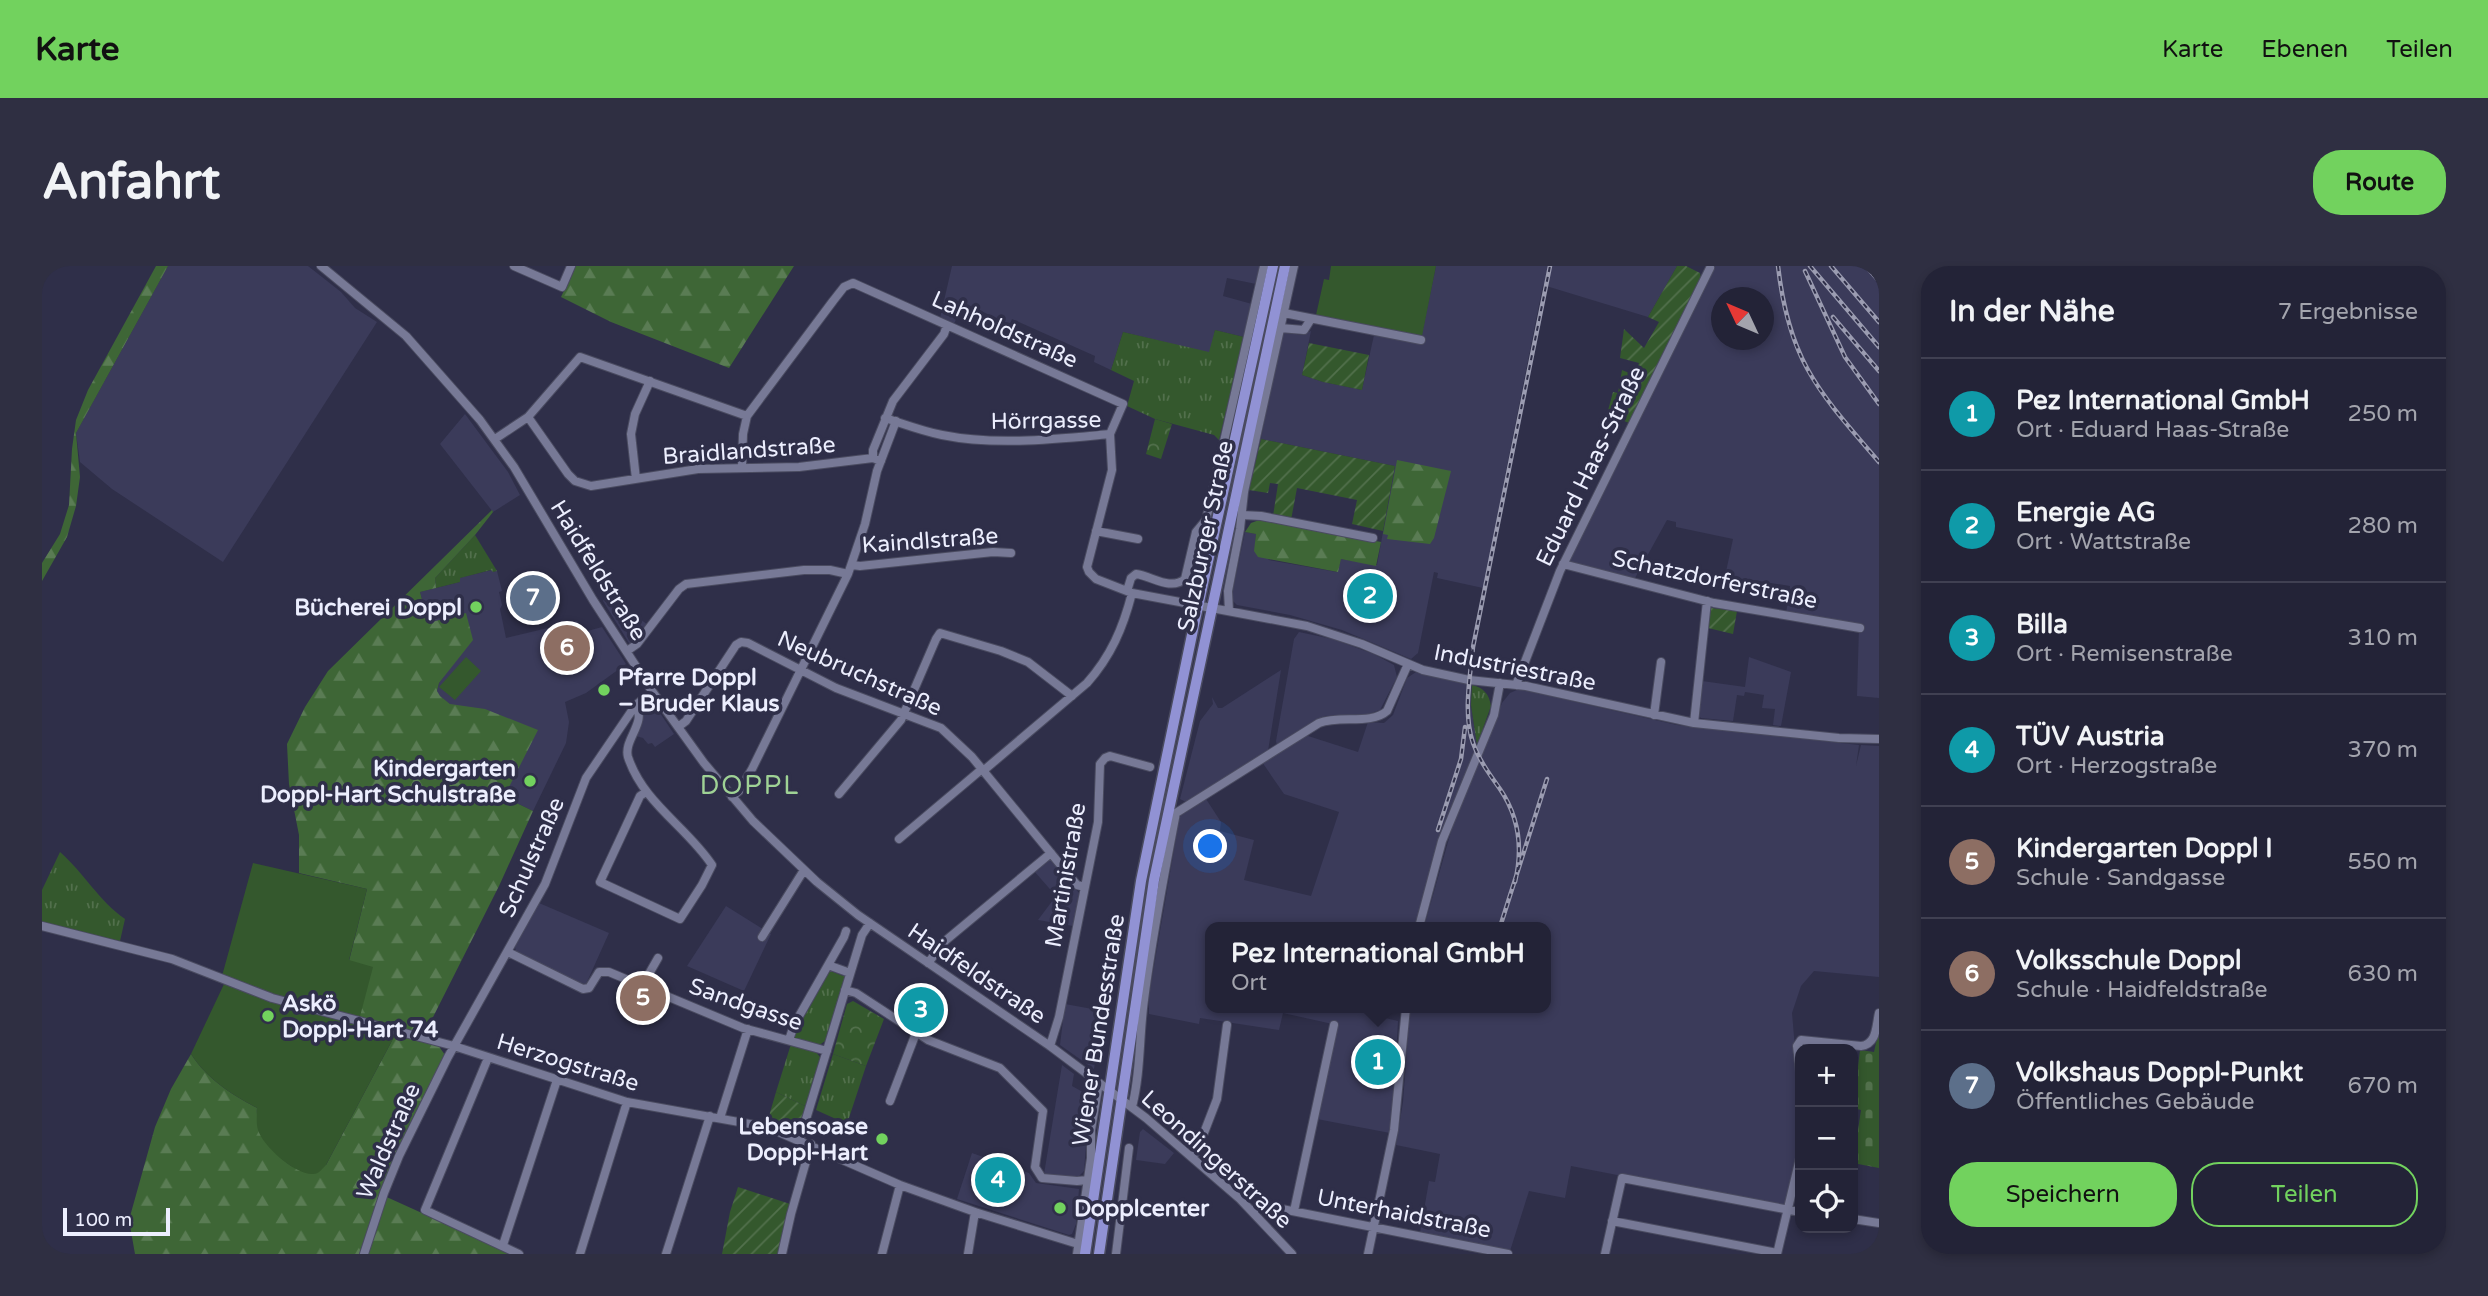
<!DOCTYPE html>
<html lang="de">
<meta charset="utf-8">
<style>
body{margin:0;font-family:"Varela Round",sans-serif;background:#2f2f42;color:#f1f3f6}
.controls{position:absolute;right:21px;bottom:21px;display:grid;overflow:hidden;border-radius:14px;box-shadow:0 4px 10px #0003}
.controls button{width:63px;height:63px;display:grid;place-items:center;padding:0;border:0;border-bottom:2px solid #404052;background:#232337;color:#f1f3f6;font:35px sans-serif}
.compass{position:absolute;left:1669px;top:21px;width:63px;height:63px;border-radius:50%;background:#232337;box-shadow:0 4px 10px #0003;rotate:314deg}
.scale{position:absolute;left:21px;bottom:18px;width:107px;box-sizing:border-box;padding-left:7px;border:4px solid #eceefe;border-top:0;font-size:19px;line-height:24px;white-space:nowrap;color:#eceefe;-webkit-text-stroke:5px #2f2f49;paint-order:stroke}
.you{position:absolute;left:1169px;top:581px;width:24px;height:24px;margin:-18px;border:5px solid #fff;border-radius:50%;background:#1a73e8;box-shadow:0 0 0 10px #1a73e833}
.badge{display:grid;place-items:center;width:46px;height:46px;border-radius:50%;background:#72d25e;color:#fff;font-size:23px;font-weight:700}
.pin{position:absolute;translate:-50% -50%;border:4px solid #fff;box-shadow:0 2px 7px #0006}
.popup{position:absolute;left:1163px;top:656px;width:346px;height:91px;box-sizing:border-box;display:grid;place-content:center;border-radius:14px;background:#232337;filter:drop-shadow(0 2px 5px #0005);font-size:23px;white-space:nowrap;color:#a3a4ad}
.popup b{font-size:26px;color:#f1f3f6}
.popup::after{content:'';position:absolute;left:50%;top:100%;margin-left:-14px;border:14px solid transparent;border-top-color:#232337}
.list{margin:0;padding:0;list-style:none}
h2{display:flex;justify-content:space-between;align-items:center;height:91px;margin:0;padding:0 28px;font-size:30px}
h2 small{font-size:23px;font-weight:400;color:#a3a4ad}
.list li{display:grid;grid-template-columns:46px 1fr auto;gap:21px;align-items:center;box-sizing:border-box;height:112px;padding:0 28px;border-top:2px solid #404052}
.list b{display:block;font-size:26px;white-space:nowrap}
.list p{margin:0;font-size:23px;white-space:nowrap;color:#a3a4ad}
.list em{font-size:23px;font-style:normal;color:#a3a4ad}
.actions{display:flex;gap:14px;padding:21px 28px}
.actions a{flex:1;padding:16px 0;border:2px solid #72d25e;border-radius:28px;text-align:center;font-size:24px;color:#72d25e}
.actions .main{background:#72d25e;color:#111}
.icon{flex:none;width:38px;height:38px;fill:none;stroke:currentColor;stroke-width:2;stroke-linecap:round;stroke-linejoin:round}
.map{position:relative;flex:none;width:1837px;height:988px;overflow:hidden;border-radius:28px}
header{display:flex;align-items:center;gap:42px;box-sizing:border-box;height:98px;padding:0 35px;background:#72d25e;color:#111}
header strong{font-size:33px}
nav{display:flex;gap:38px;margin-inline-start:auto;font-size:24px}
.intro{display:flex;align-items:center;justify-content:space-between;box-sizing:border-box;height:168px;padding:0 42px}
h1{margin:0;font-size:49px}
.button{padding:18px 32px;border-radius:28px;background:#72d25e;color:#111;font-size:24px;font-weight:700}
main{display:flex;gap:42px;padding:0 42px}
aside{flex:1;background:#232337;border-radius:28px;box-shadow:0 4px 10px #0003}
.map>svg:first-child{display:block}
.built{fill:#3b3b5a;fill-rule:evenodd}
.grass{fill:url(#grass-tufts)}
.forest{fill:url(#forest-firs)}
.cemetery{fill:url(#cemetery-stones)}
.park{fill:url(#park-crowns)}
.garden{fill:url(#garden-furrows)}
.pitch{fill:#34582d}
.lines{fill:none;stroke-linecap:round;stroke-linejoin:round}
.minor-casing{stroke:#4a4b60;stroke-width:10}
.major-casing{stroke:#4a4b60;stroke-width:13}
.minor{stroke:#777996;stroke-width:8}
.major{stroke:#9192d4;stroke-width:10}
.rail-casing{stroke:#9b9cb1;stroke-width:4.5}
.rail{stroke:#2f2f49;stroke-width:2;stroke-dasharray:5;stroke-linecap:butt}
.poi-dot{fill:#72d25e;stroke:#2f2f49;stroke-width:2.5}
.labels{text-anchor:middle;stroke-width:7;stroke-linejoin:round;paint-order:stroke}
.street-label{font-size:23px;fill:#eceefe;stroke:#2f2f49}
.poi-label{font-size:23px;font-weight:bold;fill:#eceefe;stroke:#2f2f49;text-anchor:end}
.quarter-label{font-size:26px;letter-spacing:2px;fill:#9fd295;stroke:#2f2f49}
</style>
<header>
<strong>Karte</strong>
<nav><a>Karte</a><a>Ebenen</a><a>Teilen</a></nav>
</header>
<div class="intro"><h1>Anfahrt</h1><a class="button">Route</a></div>
<main>
<div class="map">
<svg width="1837" height="988" viewBox="0 0 1837 988">
<defs>
<pattern id="grass-tufts" width="24" height="20" patternUnits="userSpaceOnUse" patternTransform="scale(1.75)"><rect width="24" height="20" fill="#34582d"/><path d="M3 7l-1-3M5 7V3M7 7l1-3M15 17l-1-3M17 17v-4M19 17l1-3" fill="none" stroke="#52704c"/></pattern>
<pattern id="forest-firs" width="22" height="20" patternUnits="userSpaceOnUse" patternTransform="scale(1.75)"><rect width="22" height="20" fill="#3e6636"/><path d="M5 1l3.5 6h-7zM16 11l3.5 6h-7z" fill="#5a7c54"/></pattern>
<pattern id="cemetery-stones" width="16" height="16" patternUnits="userSpaceOnUse" patternTransform="scale(1.75)"><rect width="16" height="16" fill="#34582d"/><path d="M2 7V4a2 2 0 0 1 4 0v3zM10 15v-3a2 2 0 0 1 4 0v3z" fill="#52704c"/></pattern>
<pattern id="park-crowns" width="20" height="18" patternUnits="userSpaceOnUse" patternTransform="scale(1.75)"><rect width="20" height="18" fill="#34582d"/><path d="M2 6a3 3 0 1 1 6 0M12 15a3 3 0 1 1 6 0" fill="none" stroke="#52704c"/></pattern>
<pattern id="garden-furrows" width="10" height="10" patternUnits="userSpaceOnUse" patternTransform="scale(1.75)"><rect width="10" height="10" fill="#34582d"/><path d="M-1 1l2-2M0 10L10 0M9 11l2-2" fill="none" stroke="#52704c"/></pattern>
</defs>
<rect width="100%" height="100%" fill="#2f2f49"/>
<!-- built -->
<path class="built" d="M126,0H266L299,26L313,42L335,56L181,296L70,223L38,196L34,167Z
M910,0H1218L1214,18L1185,12L1181,30L1210,38L1202,71L1173,64L1168,87L1081,66L1069,104L1052,96L1053,90L970,53L968,58L921,37L912,58L898,52Z
M1394,0H1635L1606,51L1501,19L1462,215L1459,245L1441,322L1395,312L1396,307L1392,306L1376,387L1369,393L1300,364L1248,349L1195,339L1189,333L1203,266L1214,268L1213,278L1227,294L1295,306L1299,293L1335,299L1353,200L1219,173L1230,115L1242,66L1259,69L1269,65L1260,109L1281,116L1320,124L1332,69L1378,77Z
M1670,0H1837V432L1815,430L1817,360L1744,348L1748,320L1704,313L1696,319L1682,315L1691,273L1634,261V256L1625,254L1593,312L1532,298L1527,293ZM1680,32H1722V74H1680Z
M423,148L466,206L478,229L451,246L398,178Z
M450,304L451,306L455,305L460,325L457,326L460,339L458,343L464,372L535,355L542,366L560,361L584,398L544,427L523,436L527,456L524,477L491,545L462,531L408,438L397,430L395,425L397,417L430,373L386,357L378,326L418,316L417,312Z
M565,328L606,359L593,376L587,377L561,335Z
M1257,366L1290,373L1332,388L1352,399L1355,411L1338,444L1323,449L1282,450L1235,480L1234,475L1252,373Z
M1707,391L1749,406L1739,460L1731,459L1733,443L1720,442L1722,429L1703,426L1702,430L1695,429L1691,455L1659,452L1656,449L1660,415L1703,421Z
M1239,404L1226,485L1144,536L1138,533L1158,455L1171,438L1170,431L1176,442H1180Z
M1374,406L1430,419L1429,439L1435,479L1397,574L1373,661H1168V742H1301L1356,755L1350,861L1348,867L1275,853L1295,759L1241,747L1237,764L1158,752L1157,758L1107,748V729L1138,549L1164,533L1179,556L1178,565L1212,574L1202,614L1269,630L1297,546L1242,528L1220,496L1263,469L1316,486L1326,456L1342,457L1351,449L1365,412Z
M1477,423L1635,459L1817,479L1814,500L1819,479L1837,480V711L1772,705L1759,720L1750,747L1758,841V868L1751,913L1744,940H1734L1529,900L1523,932L1487,925L1468,985L1378,967L1387,915L1393,916L1398,888L1354,879L1361,836L1368,742H1504V661H1382L1410,562L1460,437L1468,427Z
M607,435L612,438L632,468L613,481L610,477L606,478L601,472L594,470L599,453L600,440Z
M1009,592L1037,627L1031,660L996,654L1014,630L992,605Z
M497,637L567,667L544,718L538,717L474,685L473,681Z
M684,640L729,668L702,725L645,700Z
M1023,738L1067,746L1062,781L1054,789L1052,803L1018,779Z
M1020,799L1032,808L1030,820L1048,830L1042,905L1036,911L1002,908Z
M1101,863L1132,887L1123,898L1094,894L1098,866Z
M930,887L987,907L994,917L1037,923L1034,958L1030,968L1027,969L915,933Z"/>
<!-- grass -->
<path class="grass" d="M1173,64L1202,71L1177,174L1172,169L1113,153L1085,140L1092,115L1069,104L1081,66L1167,86Z
M433,269L455,305L451,306L449,304L418,312V316L394,322L393,312Z
M1430,419C1442,422 1447,428 1449,440L1435,479L1429,439Z
M18,586C42,607 57,635 83,653L78,675L0,657V624Z
M788,705L804,711L783,775L776,780L754,773L752,771L754,761L757,760Z
M749,778L773,785L778,791L765,841L734,826Z
M791,788L824,800L805,858L774,844Z"/>
<!-- forest -->
<path class="forest" d="M114,0H126L34,167L38,211L34,240L25,271L0,315V297L18,268L27,239L30,183L34,154L46,124Z
M534,0H752L687,102L569,56L519,31Z
M1355,194L1409,205L1392,272L1388,278L1345,273L1346,269L1341,268Z
M450,244L451,246L433,269L393,312L394,322L378,326L386,357L424,347L431,374L397,417L395,425L398,430L408,438L443,443L496,464L462,531L491,545L457,620L382,769L317,753L307,695L325,623L257,607V569L247,518L245,478L263,441L286,405Z
M1220,253L1339,276L1334,300L1299,293L1296,306L1216,291L1212,285L1214,268L1203,266L1209,257Z
M353,769L396,779L403,789L352,891L338,928L470,988H93L87,954L113,861L129,823L149,788C165,813 189,828 215,842C213,867 232,888 251,901L284,899Z"/>
<!-- cemetery -->
<path class="cemetery" d="M1837,763V902L1811,897L1819,844L1811,842L1818,784L1832,786Z"/>
<!-- park -->
<path class="park" d="M1113,153L1130,158L1119,193L1104,188Z
M811,735L842,753L824,800L791,788L805,738Z"/>
<!-- garden -->
<path class="garden" d="M1635,0H1644L1658,7L1659,13L1587,157L1565,148L1571,126L1576,127L1580,104L1592,109L1597,97L1578,92L1582,63L1602,82L1617,56L1606,51Z
M1267,77L1327,89L1320,124L1281,116L1260,109Z
M1219,173L1353,200L1341,265L1310,258L1315,234L1255,222L1249,254L1231,250L1236,218L1228,217L1226,227L1207,224Z
M1669,342L1695,345L1691,368L1666,362Z
M734,826L765,841L756,864L749,866L725,857Z
M696,921L748,938L736,988H680L688,946Z"/>
<!-- pitch -->
<path class="pitch" d="M1289,0H1394L1380,70L1274,49L1282,13L1287,14Z
M424,391L439,405L413,434L397,421Z
M211,597L325,623L307,694L331,701L316,758L353,769L284,899C280,903 277,908 271,908C253,909 221,880 216,864C214,857 215,850 215,842C189,828 165,813 149,788L183,716L231,730L180,710Z"/>
<g class="lines">
<!-- minor casing -->
<g class="minor-casing">
<path id="minor" d="M279,0L364,70L438,154L472,201L551,334L610,425L662,497L711,555L775,616L816,649L1008,780L1104,852L1198,933L1250,988
M472,0L520,21L529,0
M1242,47L1379,74
M1238,62L1262,64L1269,53
M486,151L526,208L533,215L549,220L656,203L757,201L831,192L839,195
M843,152C862,158 880,165 900,169C954,180 1014,173 1068,168L1070,204L1045,301L1047,306L1054,313L1090,327L1265,360L1320,378L1381,404L1427,414L1484,420L1652,457L1797,472L1837,473
M453,173L486,151L538,91L705,150
M831,192V184L851,135L902,68L905,59
M700,201L701,168L705,150L791,35L802,21L811,17L1081,138L1068,168
M594,213L589,168L593,148L608,115
M1200,249L1219,250L1331,272
M1054,265L1096,273
M1521,298L1672,337L1818,362
M810,299L818,300L951,286L969,287
M1085,325L1089,312L1094,308C1110,310 1128,325 1143,313L1154,266L1164,254L1222,0
M1187,345L1186,325L1198,263L1202,226L1252,0
M585,385L595,378L637,323L644,318L762,304H788L806,308
M1474,419L1518,305L1668,2
M593,440C606,455 581,474 586,491C601,537 645,561 670,599L660,619L638,653L558,616L598,530L604,526
M1612,449L1619,396
M1652,457L1665,335
M636,461L644,455L694,379L699,376L706,377L794,422L899,462L930,491L1035,619L1043,621
M941,505L1045,417C1069,390 1081,362 1090,327
M797,528L859,454L894,373L898,367L959,385L986,396L1030,430
M690,531L697,525L710,503L806,308L823,258L835,205L854,155
M857,573L940,503
M0,660L130,693L230,732L412,780L585,836L725,861L858,919L933,946L1036,978
M1377,661L1400,575L1452,449L1458,417
M720,671L762,604
M466,686L541,723L547,722L557,706H567L701,762L785,785
M886,697L903,675L1009,587
M786,699L808,707
M600,720L616,692
M803,724L814,727L886,774L958,802L1001,845L993,901L1000,912L1035,915L1046,914
M747,774L752,759L802,671L804,665
M1008,780L1017,751L1056,556L1058,498L1063,492L1068,490L1108,501
M446,792L383,944L477,988
M1758,806L1755,780L1759,774L1819,780C1835,778 1834,760 1837,747
M848,835L874,767
M1090,841C1099,806 1097,770 1102,734C1110,671 1122,609 1134,547L1277,457C1298,449 1329,459 1345,445L1366,398
M678,852L706,763
M758,873L820,669L828,657
M1150,891L1155,885L1175,833L1185,759
M1210,945L1217,940H1225L1466,988
M1252,945L1292,759
M1811,953L1837,957
M1570,955L1735,987
M461,979L515,814
M322,988L342,927L357,890L406,791L503,618L544,512L593,440L610,425
M538,988L585,836
M624,988L668,850
M740,988L749,948L769,878
M840,988L858,919
M926,988L933,946
M1035,988L1049,892V864L1057,817
M1074,988L1087,882
M1326,988L1352,864L1364,742
M1563,988L1580,912L1758,946
M1735,988L1758,892"/>
</g>
<!-- major casing -->
<g class="major-casing">
<path id="major" d="M1043,988L1099,615L1152,359L1231,0
M1057,988L1112,614L1243,0"/>
</g>
<!-- minor -->
<use href="#minor" class="minor"/>
<!-- major -->
<use href="#major" class="major"/>
<!-- rail casing -->
<g class="rail-casing">
<path id="rail" d="M1736,0C1747,96 1777,126 1837,196
M1768,0L1837,81
M1789,0L1837,56
M1824,0L1837,15
M1763,5L1803,91L1837,138
M1791,51L1837,105
M1396,564L1419,493L1423,461
M1473,616C1481,583 1477,551 1458,523C1448,509 1437,494 1431,477C1421,447 1428,412 1431,381L1508,0
M1458,661L1505,513"/>
</g>
<!-- rail -->
<use href="#rail" class="rail"/>
</g>
<!-- markers -->
<g class="poi-dot">
<circle cx="434" cy="341" r="7"/>
<circle cx="562" cy="424" r="7"/>
<circle cx="488" cy="515" r="7"/>
<circle cx="226" cy="750" r="7"/>
<circle cx="840" cy="873" r="7"/>
<circle cx="1018" cy="942" r="7"/>
</g>
<g class="labels">
<!-- street labels -->
<g class="street-label">
<text transform="translate(963 63) rotate(24)" y="8">Lahholdstraße</text>
<text transform="translate(1004 154) rotate(-1)" y="8">Hörrgasse</text>
<text transform="translate(707 184) rotate(-4)" y="8">Braidlandstraße</text>
<text transform="translate(1548 200) rotate(-64)" y="8">Eduard Haas-Straße</text>
<text transform="translate(1163 270) rotate(-78)" y="8">Salzburger Straße</text>
<text transform="translate(888 274) rotate(-4)" y="8">Kaindlstraße</text>
<text transform="translate(557 304) rotate(58)" y="8">Haidfeldstraße</text>
<text transform="translate(1673 313) rotate(12)" y="8">Schatzdorferstraße</text>
<text transform="translate(1473 401) rotate(11)" y="8">Industriestraße</text>
<text transform="translate(818 407) rotate(24)" y="8">Neubruchstraße</text>
<text transform="translate(489 591) rotate(-66)" y="8">Schulstraße</text>
<text transform="translate(1023 609) rotate(-80)" y="8">Martinistraße</text>
<text transform="translate(935 707) rotate(34)" y="8">Haidfeldstraße</text>
<text transform="translate(704 738) rotate(19)" y="8">Sandgasse</text>
<text transform="translate(1056 764) rotate(-81)" y="8">Wiener Bundesstraße</text>
<text transform="translate(526 796) rotate(17)" y="8">Herzogstraße</text>
<text transform="translate(346 875) rotate(-66)" y="8">Waldstraße</text>
<text transform="translate(1175 893) rotate(42)" y="8">Leondingerstraße</text>
<text transform="translate(1362 947) rotate(11)" y="8">Unterhaidstraße</text>
</g>
<!-- poi labels -->
<g class="poi-label">
<text x="420" y="349">Bücherei Doppl</text>
<text x="576" y="419" text-anchor="start">Pfarre Doppl<tspan x="576" dy="26">– Bruder Klaus</tspan></text>
<text x="474" y="510">Kindergarten<tspan x="474" dy="26">Doppl-Hart Schulstraße</tspan></text>
<text x="240" y="745" text-anchor="start">Askö<tspan x="240" dy="26">Doppl-Hart 74</tspan></text>
<text x="826" y="868">Lebensoase<tspan x="826" dy="26">Doppl-Hart</tspan></text>
<text x="1032" y="950" text-anchor="start">Dopplcenter</text>
</g>
<!-- quarter labels -->
<g class="quarter-label">
<text x="708" y="528">DOPPL</text>
</g>
</g>
</svg>
<div class="controls">
<button>+</button>
<button>−</button>
<button><svg class="icon" aria-label="locate" viewBox="0 0 24 24"><circle cx="12" cy="12" r="6"/><path d="M12 2v4M12 18v4M2 12h4M18 12h4"/></svg></button>
</div>
<svg class="compass" viewBox="-18 -18 36 36"><path d="M0-13l5 13h-10z" fill="#e53935"/><path d="M0 13l5-13h-10z" fill="#a3a4ad"/></svg>
<div class="scale">100 m</div>
<div class="you"></div>
<div class="pin badge" style="left:1336px;top:796px;background:#0f9aa8">1</div>
<div class="popup"><b>Pez International GmbH</b>Ort</div>
<div class="pin badge" style="left:1328px;top:330px;background:#0f9aa8">2</div>
<div class="pin badge" style="left:879px;top:744px;background:#0f9aa8">3</div>
<div class="pin badge" style="left:956px;top:914px;background:#0f9aa8">4</div>
<div class="pin badge" style="left:601px;top:732px;background:#8d6e63">5</div>
<div class="pin badge" style="left:525px;top:382px;background:#8d6e63">6</div>
<div class="pin badge" style="left:491px;top:332px;background:#5c6f8a">7</div>
</div>
<aside>
<h2>In der Nähe<small>7 Ergebnisse</small></h2>
<ul class="list">
<li><span class="badge" style="background:#0f9aa8">1</span><div><b>Pez International GmbH</b><p>Ort · Eduard Haas-Straße</p></div><em>250 m</em></li>
<li><span class="badge" style="background:#0f9aa8">2</span><div><b>Energie AG</b><p>Ort · Wattstraße</p></div><em>280 m</em></li>
<li><span class="badge" style="background:#0f9aa8">3</span><div><b>Billa</b><p>Ort · Remisenstraße</p></div><em>310 m</em></li>
<li><span class="badge" style="background:#0f9aa8">4</span><div><b>TÜV Austria</b><p>Ort · Herzogstraße</p></div><em>370 m</em></li>
<li><span class="badge" style="background:#8d6e63">5</span><div><b>Kindergarten Doppl I</b><p>Schule · Sandgasse</p></div><em>550 m</em></li>
<li><span class="badge" style="background:#8d6e63">6</span><div><b>Volksschule Doppl</b><p>Schule · Haidfeldstraße</p></div><em>630 m</em></li>
<li><span class="badge" style="background:#5c6f8a">7</span><div><b>Volkshaus Doppl-Punkt</b><p>Öffentliches Gebäude</p></div><em>670 m</em></li>
</ul>
<div class="actions"><a class="main">Speichern</a><a>Teilen</a></div>
</aside>
</main>
